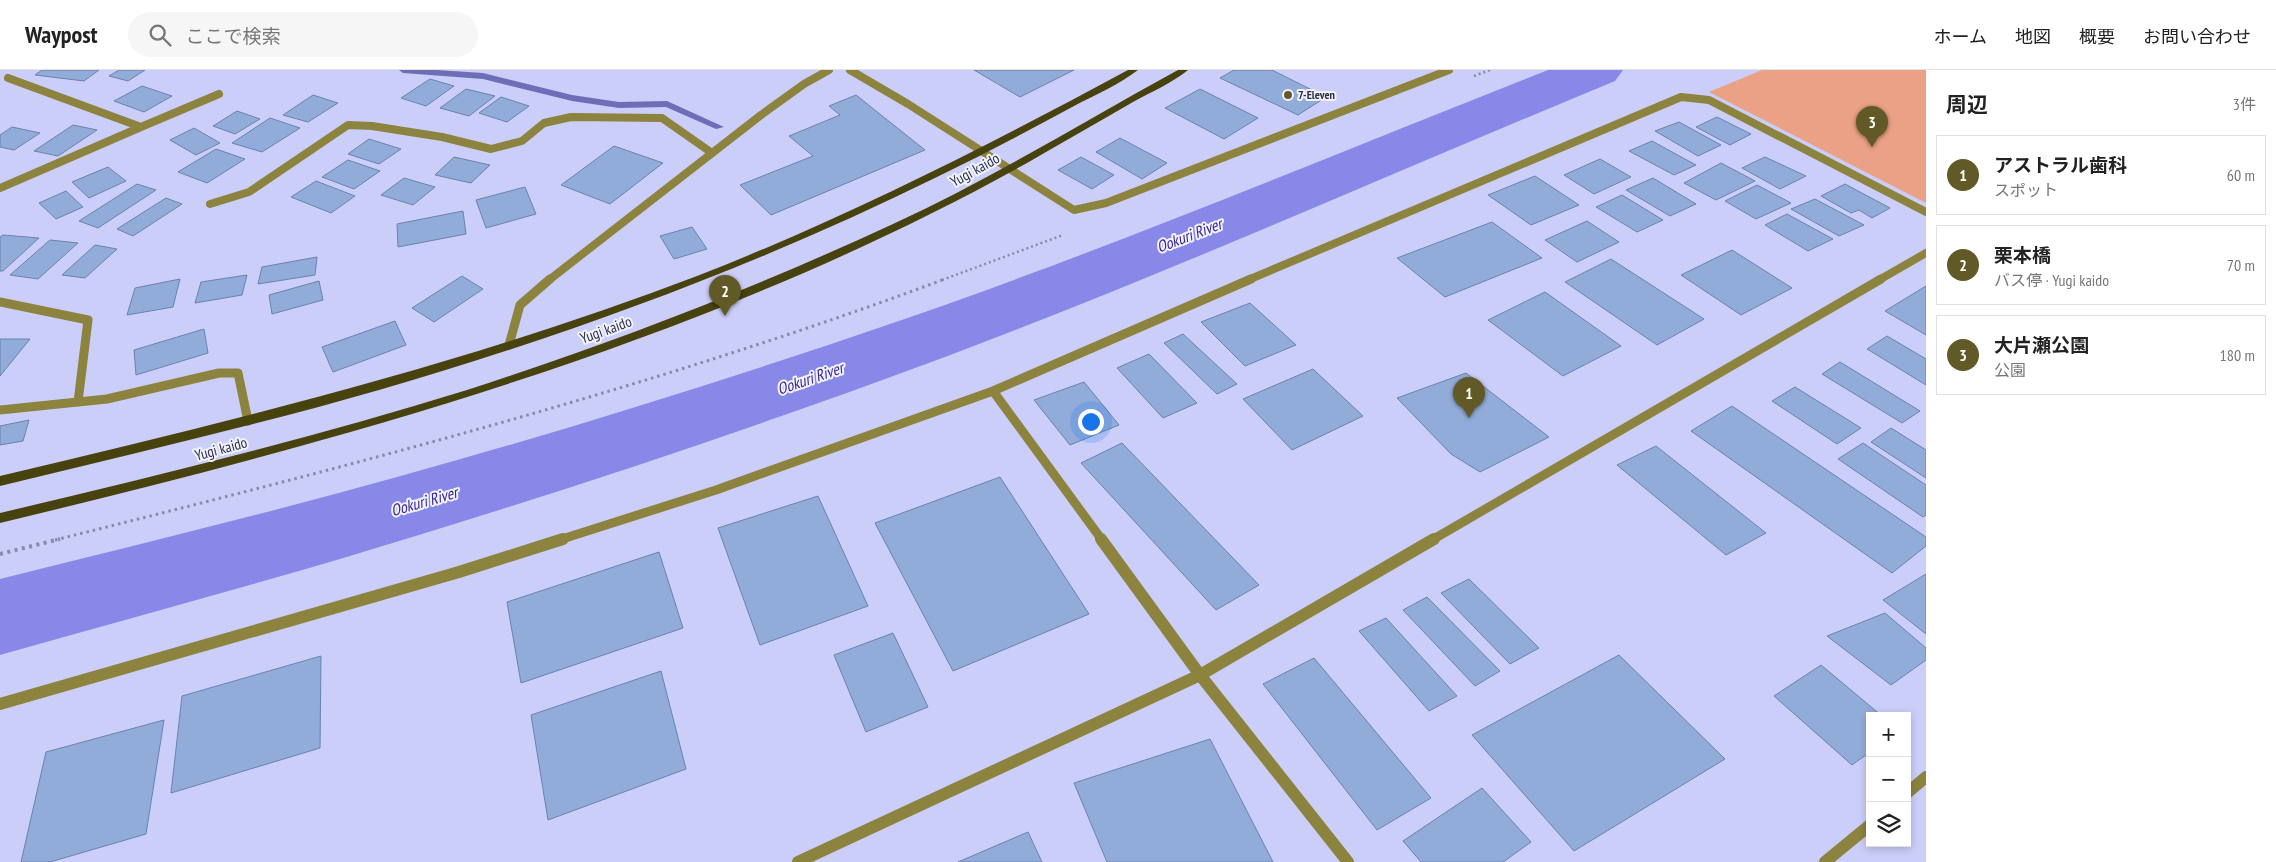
<!DOCTYPE html>
<html lang="ja">
<meta charset="utf-8">
<style>
body{margin:0;font-family:"PT Sans Narrow","Noto Sans JP",sans-serif;background:#f6f6f6;color:#222}
.controls{position:absolute;right:15px;bottom:15px;display:grid;overflow:hidden;border-radius:0px;box-shadow:0 2px 8px #0003}
.controls button{width:45px;height:45px;display:grid;place-items:center;padding:0;border:0;border-bottom:1px solid #e0e0e0;background:#fff;color:#222;font:25px sans-serif}
.you{position:absolute;left:1090px;top:351px;width:18px;height:18px;margin:-12px;border:4px solid #fff;border-radius:50%;background:#1a73e8;box-shadow:0 0 0 8px #1a73e833}
.badge{display:grid;place-items:center;width:32px;height:32px;border-radius:50%;background:#615a26;color:#fff;font-size:16px;font-weight:700}
.pin{position:absolute;translate:-50% -41px;filter:drop-shadow(0 1px 2px #0008)}
.pin::after{content:'';position:absolute;top:26px;width:18px;height:15px;background:inherit;clip-path:polygon(0 0,100% 0,50% 100%)}
.list{margin:0;padding:0;list-style:none}
h2{display:flex;justify-content:space-between;align-items:center;height:65px;margin:0;padding:0 20px;font-size:21px}
h2 small{font-size:16px;font-weight:400;color:#767676}
.list li{display:grid;grid-template-columns:32px 1fr auto;gap:15px;align-items:center;box-sizing:border-box;height:80px;margin:0 10px 10px;padding:0 10px;border:1px solid #e0e0e0;border-radius:0px}
.list b{display:block;font-size:19px;white-space:nowrap}
.list p{margin:0;font-size:16px;white-space:nowrap;color:#767676}
.list em{font-size:16px;font-style:normal;color:#767676}
.icon{flex:none;width:28px;height:28px;fill:none;stroke:currentColor;stroke-width:2;stroke-linecap:round;stroke-linejoin:round}
.map{position:relative;flex:none;width:1926px;height:792px;overflow:hidden}
header{display:flex;align-items:center;gap:30px;box-sizing:border-box;height:70px;padding:0 25px;background:#fff;border-bottom:1px solid #e0e0e0}
header strong{font-size:24px}
nav{display:flex;gap:28px;margin-inline-start:auto;font-size:18px}
.search{width:350px;height:45px;background:#f6f6f6;display:flex;align-items:center;gap:12px;box-sizing:border-box;padding:0 18px;border-radius:28px;color:#767676;font-size:19px}
main{display:flex}
aside{flex:1;background:#fff}
.map>svg:first-child{display:block}
.green{fill:#eaa185}
.lines{fill:none;stroke-linecap:round;stroke-linejoin:round}
.stream{fill:#6d6eb7;fill-rule:evenodd}
.river{fill:#8888e8;fill-rule:evenodd}
.building{fill:#92acda;stroke:#6982ae}
.path-far2{stroke:#878aaa;stroke-width:2.5;stroke-dasharray:2 3;stroke-linecap:butt}
.path-far1{stroke:#878aaa;stroke-width:3;stroke-dasharray:2.5 4;stroke-linecap:butt}
.path{stroke:#878aaa;stroke-width:4;stroke-dasharray:3 4.5;stroke-linecap:butt}
.minor-far2{stroke:#8c833f;stroke-width:8}
.minor-far1{stroke:#8c833f;stroke-width:9}
.minor{stroke:#8c833f;stroke-width:12}
.tertiary-far1{stroke:#8c833f;stroke-width:8}
.tertiary{stroke:#8c833f;stroke-width:9}
.primary{fill:#48420f;fill-rule:evenodd}
.poi-dot{fill:#615a26;stroke:#f1f2fd;stroke-width:2}
.labels{text-anchor:middle;stroke-width:4;stroke-linejoin:round;paint-order:stroke}
.far-poi-label{font-size:12px;font-weight:bold;fill:#2f3045;stroke:#f1f2fd;text-anchor:start}
.street-label{font-size:15px;fill:#2f3045;stroke:#f1f2fd}
.water-label{font-size:16px;font-style:italic;fill:#392696;stroke:#f1f2fd}
</style>
<header>
<strong>Waypost</strong>
<div class="search"><svg class="icon" aria-label="search" viewBox="0 0 24 24"><circle cx="10" cy="10" r="6"/><path d="M15 15l6 6"/></svg>ここで検索</div>
<nav><a>ホーム</a><a>地図</a><a>概要</a><a>お問い合わせ</a></nav>
</header>
<main>
<div class="map">
<svg width="1926" height="792" viewBox="0 0 1926 792">
<rect width="100%" height="100%" fill="#cbcef8"/>
<!-- green -->
<path class="green" d="M1762,0H1926V133L1709,22Z"/>
<g class="lines">
<!-- stream -->
<path class="stream" d="M399,0H437L483,3L572,25L619,32L667,31L724,57L716,59L666,37L619,38L572,31L483,9L403,3Z"/>
<!-- river -->
<path class="river" d="M1548,0H1623L1615,11C1392,103 1171,202 945,287C746,361 544,428 340,489C227,522 113,553 0,585V509C132,476 265,444 397,407C563,361 727,310 890,254C1112,178 1329,86 1548,0Z"/>
</g>
<!-- building -->
<path class="building" d="M42,0H99L84,11L35,5Z
M119,0H145L128,11L109,6Z
M974,0H1074L1020,27Z
M1234,0H1272L1326,27L1298,45L1220,8Z
M430,9L454,16L426,36L401,28Z
M142,16L172,26L144,42L114,31Z
M466,19L495,26L469,46L440,38Z
M1200,19L1258,48L1224,69L1165,38Z
M313,25L338,33L308,52L283,45Z
M856,25L925,80L771,145L740,115L813,86L789,66L840,45L829,36Z
M501,27L529,36L507,52L479,43Z
M237,41L260,49L235,64L213,56Z
M1717,47L1751,64L1730,75L1696,57Z
M270,48L300,58L262,82L232,73Z
M1679,52L1721,75L1698,86L1655,61Z
M73,55L97,60L58,86L34,81Z
M12,57L40,63L14,80L0,77V65Z
M194,58L220,73L196,85L170,70Z
M1120,68L1167,93L1142,109L1096,82Z
M369,69L401,79L379,94L348,84Z
M1652,71L1696,95L1674,105L1629,81Z
M614,76L663,93L610,134L561,115Z
M216,79L245,89L207,113L178,102Z
M454,87L490,95L471,113L435,105Z
M1081,87L1114,105L1092,119L1058,100Z
M1765,87L1806,106L1780,119L1742,98Z
M1600,89L1631,107L1594,124L1564,105Z
M348,90L380,101L354,119L322,107Z
M1721,93L1755,111L1716,130L1684,113Z
M108,97L126,111L89,128L72,112Z
M1535,106L1579,135L1531,155L1488,125Z
M404,108L435,117L413,135L381,125Z
M1653,108L1696,134L1670,146L1626,120Z
M316,111L355,126L331,143L291,127Z
M137,114L156,120L98,158L79,151Z
M1845,114L1890,138L1872,148L1859,140L1851,143L1821,126Z
M1757,115L1791,133L1756,149L1725,131Z
M525,117L536,144L486,158L476,130Z
M66,121L83,137L56,149L39,133Z
M1622,125L1663,150L1637,162L1596,137Z
M166,128L182,134L133,166L117,159Z
M1815,129L1864,155L1839,166L1791,139Z
M463,141L466,164L398,177L397,154Z
M1787,144L1833,169L1808,181L1765,155Z
M1587,151L1619,172L1577,192L1545,170Z
M1492,152L1542,188L1445,227L1397,188Z
M692,157L707,179L674,189L660,166Z
M3,165L39,168L3,201H0V167Z
M50,170L78,173L38,209L10,205Z
M95,175L117,179L85,208L62,205Z
M1732,180L1792,218L1741,245L1681,205Z
M317,187L315,205L258,214L262,197Z
M1611,189L1704,249L1657,275L1565,212Z
M247,205L242,225L195,233L201,212Z
M462,206L483,219L434,252L412,238Z
M180,209L173,237L127,245L135,218Z
M319,211L323,230L272,244L269,225Z
M1926,216V265L1885,241Z
M1545,222L1621,276L1563,306L1488,250Z
M1250,233L1296,275L1245,296L1201,252Z
M395,251L406,275L333,302L322,277Z
M204,259L208,283L136,305L134,280Z
M1183,264L1237,314L1217,324L1164,273Z
M1887,266L1926,289V315L1867,279Z
M0,269H30L0,306Z
M1149,284L1197,333L1163,348L1117,298Z
M1840,292L1920,341L1902,353L1822,304Z
M1313,299L1363,346L1292,380L1243,329Z
M1466,303L1549,367L1480,402L1451,384L1397,328Z
M1084,312L1119,355L1070,375L1034,330Z
M1795,317L1861,358L1837,374L1772,331Z
M1732,336L1926,467V476L1892,503L1691,361Z
M29,350L23,371L0,375V356Z
M1891,358L1926,380V408L1871,372Z
M1122,373L1259,515L1216,540L1081,393Z
M1863,373L1926,415V445L1923,447L1838,389Z
M1656,376L1766,463L1726,485L1617,395Z
M1000,407L1089,544L953,601L875,453Z
M818,426L868,536L760,575L718,458Z
M659,482L683,558L521,613L507,532Z
M1926,504V564L1883,530Z
M1469,509L1539,578L1510,594L1441,523Z
M1427,527L1500,601L1475,616L1403,540Z
M1885,543L1926,578V590L1891,615L1827,566Z
M1386,548L1457,626L1429,641L1359,561Z
M893,563L928,637L866,662L834,585Z
M1619,585L1725,689L1574,781L1472,665Z
M321,586L320,678L171,723L182,626Z
M1314,588L1431,728L1377,760L1263,614Z
M1821,595L1882,646H1870V682L1852,695L1774,626Z
M661,601L686,699L548,750L531,645Z
M164,650L146,764L50,792H21L46,682Z
M1210,669L1273,792H1107L1074,713Z
M1482,718L1531,772L1503,792H1421L1403,771Z
M1028,762L1042,792H958Z"/>
<g class="lines">
<!-- path-far2 -->
<path class="path-far2" d="M1474,6L1490,0
M942,210L1063,165"/>
<!-- path-far1 -->
<path class="path-far1" d="M55,470C354,395 656,317 945,209"/>
<!-- path -->
<path class="path" d="M0,484L60,469"/>
<!-- minor-far2 -->
<path class="minor-far2" d="M850,0L908,34L1074,140L1106,133L1449,0
M141,57L219,24
M0,118L141,57L8,8
M210,134L249,122L348,55L372,56L442,67L491,79L522,71L544,53L571,47L662,48L712,83
M1248,210L1681,27L1709,30L1926,142
M1879,210L1926,183"/>
<!-- minor-far1 -->
<path class="minor-far1" d="M0,232L88,250L78,332
M993,321L1102,470
M0,340L107,329L219,303H238L248,351
M559,470L716,420L993,321L1251,209
M1432,470L1881,209"/>
<!-- minor -->
<path class="minor" d="M1101,469L1200,605L1348,792
M0,634L459,502L563,469
M1907,723L1926,707
M798,792L1200,605L1434,469
M1825,792L1870,755"/>
<!-- tertiary-far1 -->
<path class="tertiary-far1" d="M549,210L761,45L804,14L829,0"/>
<!-- tertiary -->
<path class="tertiary" d="M509,275L520,235L550,209"/>
<!-- primary -->
<path class="primary" d="M1128,0H1138C1120,14 1095,25 1074,36C1030,60 984,84 939,106C759,195 572,264 379,320C254,356 127,385 0,416V406C236,350 470,293 697,206C846,148 987,76 1128,0Z
M1178,0H1188C1172,13 1151,22 1133,32C1098,52 1062,73 1027,93C708,271 353,368 0,453V443C156,406 313,368 467,320C612,273 755,218 893,154C991,109 1083,52 1178,0Z"/>
</g>
<!-- markers -->
<circle class="poi-dot" cx="1288" cy="25" r="5"/>
<g class="labels">
<!-- far-poi labels -->
<g class="far-poi-label">
<text x="1298" y="29">7-Eleven</text>
</g>
<!-- street labels -->
<g class="street-label">
<text transform="translate(975 100) rotate(-29)" y="5">Yugi kaido</text>
<text transform="translate(606 260) rotate(-20)" y="5">Yugi kaido</text>
<text transform="translate(221 379) rotate(-15)" y="5">Yugi kaido</text>
</g>
<!-- water labels -->
<g class="water-label">
<text transform="translate(1189 165) rotate(-21)" y="6">Ookuri River</text>
<text transform="translate(810 308) rotate(-19)" y="6">Ookuri River</text>
<text transform="translate(424 431) rotate(-16)" y="6">Ookuri River</text>
</g>
</g>
</svg>
<div class="controls">
<button>+</button>
<button>−</button>
<button><svg class="icon" aria-label="layers" viewBox="0 0 24 24"><path d="M12 4l9 5-9 5-9-5zM3 14l9 5 9-5"/></svg></button>
</div>
<div class="you"></div>
<div class="pin badge" style="left:1469px;top:348px">1</div>
<div class="pin badge" style="left:725px;top:246px">2</div>
<div class="pin badge" style="left:1872px;top:77px">3</div>
</div>
<aside>
<h2>周辺<small>3件</small></h2>
<ul class="list">
<li><span class="badge">1</span><div><b>アストラル歯科</b><p>スポット</p></div><em>60 m</em></li>
<li><span class="badge">2</span><div><b>栗本橋</b><p>バス停 · Yugi kaido</p></div><em>70 m</em></li>
<li><span class="badge">3</span><div><b>大片瀬公園</b><p>公園</p></div><em>180 m</em></li>
</ul>
</aside>
</main>
